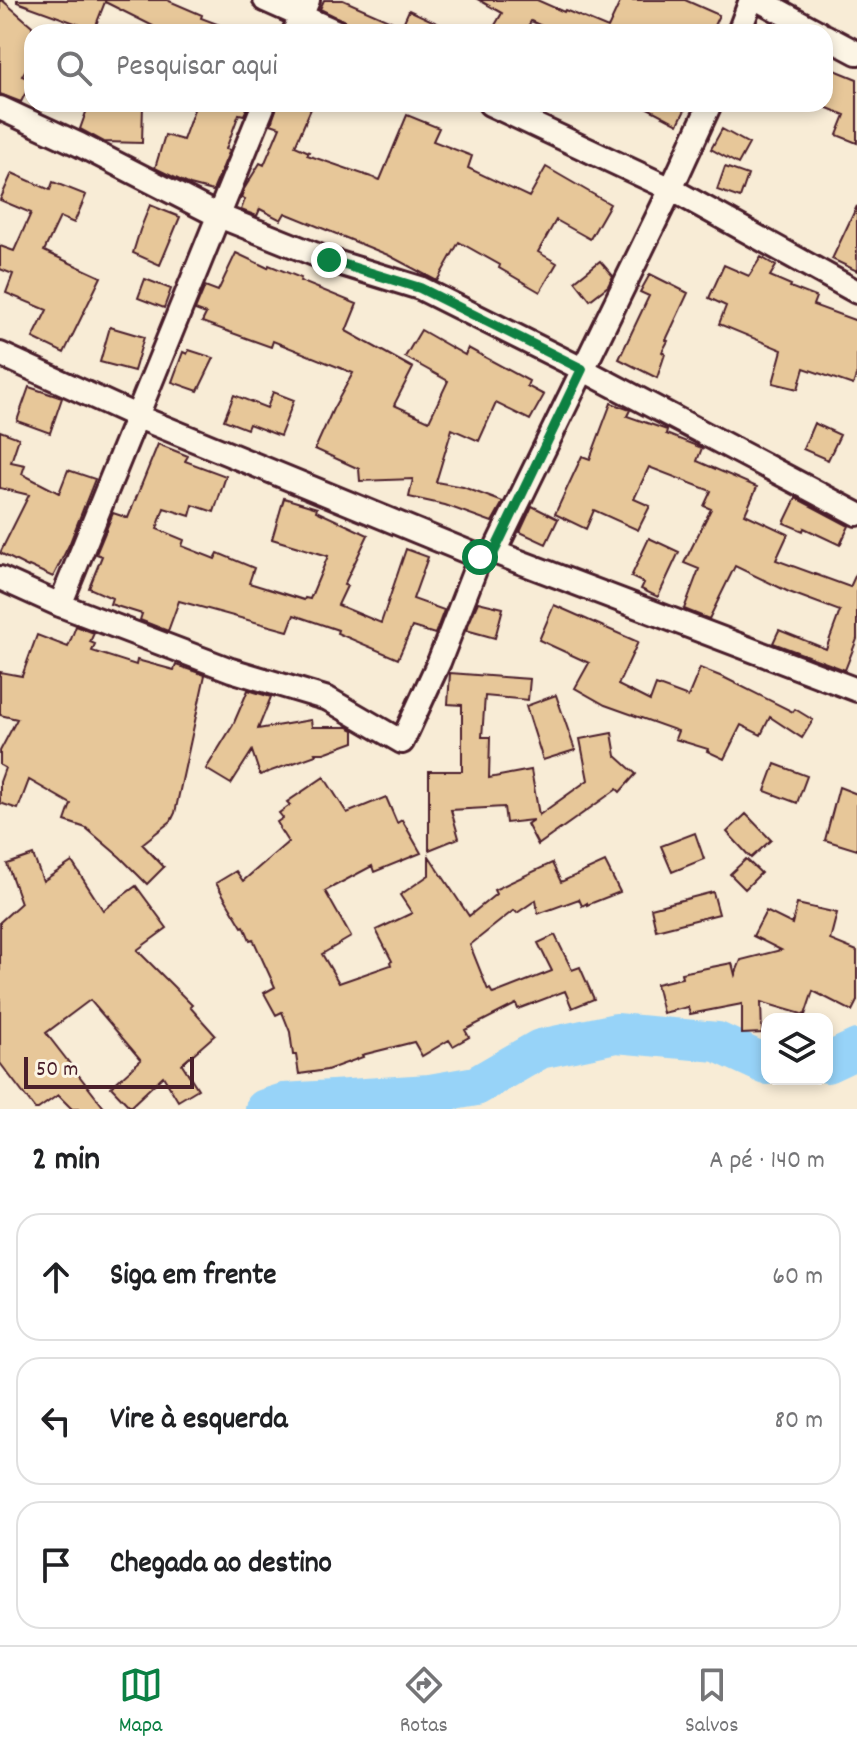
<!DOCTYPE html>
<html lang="pt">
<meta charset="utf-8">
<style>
body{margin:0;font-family:Dekko,sans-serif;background:#f2f2f2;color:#202124}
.controls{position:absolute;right:24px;bottom:24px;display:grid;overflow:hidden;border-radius:16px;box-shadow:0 4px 12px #0003}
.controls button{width:72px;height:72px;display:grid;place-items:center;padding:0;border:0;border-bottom:2px solid #e0e0e0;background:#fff;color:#202124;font:40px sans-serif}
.scale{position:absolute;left:24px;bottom:20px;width:170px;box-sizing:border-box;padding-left:8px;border:4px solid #4a1f2b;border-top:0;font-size:22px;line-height:28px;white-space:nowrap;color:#4a1f2b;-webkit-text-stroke:6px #fcf5e5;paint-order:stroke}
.stop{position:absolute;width:24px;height:24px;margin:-18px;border:6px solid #0b8043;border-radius:50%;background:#fff}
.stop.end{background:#0b8043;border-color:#fff;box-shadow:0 2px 8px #0008}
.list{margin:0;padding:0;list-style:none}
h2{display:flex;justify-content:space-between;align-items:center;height:104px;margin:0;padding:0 32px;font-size:34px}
h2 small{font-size:26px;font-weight:400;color:#757577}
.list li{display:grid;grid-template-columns:52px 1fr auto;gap:24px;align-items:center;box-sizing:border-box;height:128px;margin:0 16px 16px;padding:0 16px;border:2px solid #e0e0e0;border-radius:24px}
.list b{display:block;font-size:30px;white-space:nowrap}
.list em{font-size:26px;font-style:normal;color:#757577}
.icon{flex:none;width:44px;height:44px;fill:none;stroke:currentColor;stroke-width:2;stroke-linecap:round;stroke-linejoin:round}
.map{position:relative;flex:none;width:857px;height:1109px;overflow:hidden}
.search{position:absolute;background:#fff;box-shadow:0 4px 12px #0003;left:24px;right:24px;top:24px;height:88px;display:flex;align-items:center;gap:20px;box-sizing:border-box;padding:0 28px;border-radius:24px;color:#757577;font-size:30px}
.sheet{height:536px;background:#fff}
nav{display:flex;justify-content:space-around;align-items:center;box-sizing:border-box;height:112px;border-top:2px solid #e0e0e0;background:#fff;font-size:22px;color:#757577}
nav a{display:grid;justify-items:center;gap:4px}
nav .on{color:#0b8043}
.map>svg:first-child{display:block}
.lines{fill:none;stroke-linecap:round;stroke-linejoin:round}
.river{stroke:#97d3f8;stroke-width:40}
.building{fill:#e7c799;stroke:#4a1f2b;stroke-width:2}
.street-casing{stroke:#4a1f2b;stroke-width:28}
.street{stroke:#fcf5e5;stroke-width:22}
.route{stroke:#0b8043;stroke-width:10}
</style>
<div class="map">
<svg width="857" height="1109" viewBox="0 0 857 1109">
<rect width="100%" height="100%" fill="#f8ecd6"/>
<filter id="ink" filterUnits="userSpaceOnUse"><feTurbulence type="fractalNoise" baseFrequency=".0125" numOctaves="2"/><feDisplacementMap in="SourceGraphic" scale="16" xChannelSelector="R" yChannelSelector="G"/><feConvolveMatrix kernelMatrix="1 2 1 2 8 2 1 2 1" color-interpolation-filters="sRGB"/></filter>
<g filter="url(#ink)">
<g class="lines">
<!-- river -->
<path class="river" d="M827,1063L857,1049
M265,1109L284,1103L430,1094L476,1086L540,1049L616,1033L717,1042L767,1065"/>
</g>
<!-- building -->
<path class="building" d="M0,0H2L32,26V59L22,76L32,80L21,102L0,94Z
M17,0H167L202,15L201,18L233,30V32H150L153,26L105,2L94,30L17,2Z
M324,0H343L402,26L409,10L456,32H351L349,24L343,20L320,9Z
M479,0H537L564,12L565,10L608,28L621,0H685L719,15L711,32H555L531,21L525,32H491L502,13Z
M825,66L857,79V143L837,135L845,115L825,107Z
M89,104H143L142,143L104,142L80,129Z
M196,104H249L244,115L239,114L226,149L230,150L213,191L190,185L155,168L165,135L183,140Z
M278,104H313L295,146L309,152L307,155L380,180L407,115L439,128L433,141L472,156L468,168L529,197L546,167L610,204L590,239L556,220L538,252L557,263L540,292L499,268L500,265L459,242L437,281L388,255L285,213L281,220L260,209L257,216L241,210L245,199L241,198L244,189L260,163L264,165L280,127L271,124Z
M640,104H688L678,124Z
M722,129L749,144L738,164L711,149Z
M725,167L748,175L740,198L717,190Z
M12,173L50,190L53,182L86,195L74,223L60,217L44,251L101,277L64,353L33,338L47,310L6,293L13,274L0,269V246L14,251L31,213L0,200Z
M150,205L180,217L160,265L133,253L140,230Z
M857,206V271L832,259Z
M236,253L268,268L269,265L301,278L300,281L357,304L346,331L413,368L394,405L429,421L448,381L405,357L421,330L465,355L468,348L529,381L527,386L544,395L530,420L496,403L479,441L452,429L436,482L463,487L503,502L492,522L445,505L409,497L413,479L360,481L359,469L315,449L333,409L353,373L273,341L271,347L202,322L206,314L195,310L205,286L218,291Z
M761,257L776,266L770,276L791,285L790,287L816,297L813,305L857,321V373L853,385L804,368L798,389L773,383L782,350L719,324L726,306L709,298L724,265L749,276Z
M600,261L613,276L608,286L590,300L575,281Z
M650,274L688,293L666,340L668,341L662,352L665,354L657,378L619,359L649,296L640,292Z
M145,279L171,289L164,308L138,298Z
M110,327L144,337L134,371L100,362Z
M189,350L214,358L198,391L172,382L183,352L187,354Z
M29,387L62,398L50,433L17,421Z
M273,392L294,400L280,436L249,424L247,429L224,420L234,395L267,408Z
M611,403L630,410L627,416L667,430L666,434L702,448L697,461L757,487L745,514L788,534L776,560L850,587L857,572V639L845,670L773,643L779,630L826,649L840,611L789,592L735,566L709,619L684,609L699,569L684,563L711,509L704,506L711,491L649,467L634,499L650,506L638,530L594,510L586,529L555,514L582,456L590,459Z
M814,423L840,435L828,460L803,449Z
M0,431L19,438L11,462L25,465L22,474L59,493L68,470L95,479L69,545L53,577L29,566L28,567L0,553L29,495L0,488Z
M158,444L188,456L185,461L226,476L214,512L193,505L190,516L164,508L157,529L184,540L182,546L215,559L218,553L254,568L249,583L304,600L305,598L310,599L328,556L272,539L284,498L317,508L316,511L368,535L344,585L347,586L338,605L381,623L406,549L428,557L413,599L444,610L435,634L412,627L398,659L337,633L338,630L294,615L288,631L179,601L168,631L140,620L142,614L110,604L112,598L89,588L102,556L96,554L113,513L128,518Z
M796,498L849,526L840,545L804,528L803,531L784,523Z
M532,506L558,519L546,544L520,532Z
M649,538L679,552L658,597L641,589L644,583L631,577Z
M478,602L503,608L495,638L466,630Z
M554,605L638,642L618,685L650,701L656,685L688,697L700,668L725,678L793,712L795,709L813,720L802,738L770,717L761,735L741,725L724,759L707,751L708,749L675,739L678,731L605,705L575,688L589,663L539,640Z
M76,626L94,633L90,642L95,644L92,651L136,665L137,660L174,670L176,665L205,675L175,813L171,821L142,844L164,867L147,884L120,857L86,828L65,821L71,804L29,780L18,809L0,803V782L5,768L0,765V751L17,719L0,715V672L22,676L37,635L68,647Z
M450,673L530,679L528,700L485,696L482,737H490L489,778L531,770L539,815L588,780L580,739L612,733L616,756L636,774L620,792L617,789L538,845L527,824L533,820L506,823L504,807L451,810L459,838L429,850V771H462V705L448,704Z
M248,690L271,697L258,729L311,720L312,727H348L354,730V742L324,753H315L316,755L260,775L252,751L231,784L206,769L233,725Z
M556,695L575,750L543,760L526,706Z
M775,764L807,776L797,803L765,791Z
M324,777L347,813L386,797L397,823L402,820L421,853L374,872L372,866L325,891L351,937L322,954L339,983L391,965L390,962L392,961L376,930L412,913L400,895L429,875V856L469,916L496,894L494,890L552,863L561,882L605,862L620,892L587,905V903L582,906L579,899L538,914L536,900L517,913L514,910L470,945L488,990L490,989L493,994L552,971L538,943L555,935L572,970L580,967L594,999L572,1008L565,991L518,1009L516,1004L465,1030L469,1037L453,1046L449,1040L422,1056L414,1042L362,1055L363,1057L327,1070L299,1074L296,1055H293L290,1032L282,1012L276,1015L264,993L275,987L253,939L250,940L244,926L242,927L216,883L236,871L243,881L288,842L279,828L280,827L277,822L283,818L279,813L290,805L287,802Z
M839,787L857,794V850L825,840Z
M746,814L771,840L751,858L727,832Z
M695,833L704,859L672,872L661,846Z
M33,855L43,881L72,862L103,910L136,886L167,928L137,950L192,1005L190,1007L215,1035L182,1064L198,1089L178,1101L163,1076L130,1107L111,1087L141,1060L90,1000L46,1033L105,1109H72L58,1095L38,1109H35L0,1063V922L21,903L7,864Z
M746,859L761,873L745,889L730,874Z
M713,892L719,914L656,930L651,908Z
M797,904L837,913L830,940L857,951V1001L852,1011L813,991L805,1015L761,1002L762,1033L742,1034V1004L690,1014L688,1007L663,1013L656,984L682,978L681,973L732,963L735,975L741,960L781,950L753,936L766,911L792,924Z"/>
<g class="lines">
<!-- street casing -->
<g class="street-casing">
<path id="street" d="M265,0L337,32
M759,0L818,32
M294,32L308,0
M739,32L751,0
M825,36L857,53
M490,104L671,189L857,292
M0,108L80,145L219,216L329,260L420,288L582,369L857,514
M0,354L136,416L480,557L494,552L857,690
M494,552L671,189L710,104
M0,578L60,605L231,670L328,699L402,742L439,662L480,557
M60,605L264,104"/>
</g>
<!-- street -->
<use href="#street" class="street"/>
</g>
</g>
<g class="lines" filter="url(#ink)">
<!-- route -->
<path class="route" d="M329,260L420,288L582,369L494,552L480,557"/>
</g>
</svg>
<div class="controls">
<button><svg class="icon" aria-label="layers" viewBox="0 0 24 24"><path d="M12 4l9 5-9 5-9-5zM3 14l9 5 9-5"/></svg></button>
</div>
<div class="scale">50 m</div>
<div class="stop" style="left:480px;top:557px"></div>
<div class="stop end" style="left:329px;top:260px"></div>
<div class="search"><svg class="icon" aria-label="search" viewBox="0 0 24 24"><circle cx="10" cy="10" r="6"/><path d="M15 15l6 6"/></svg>Pesquisar aqui</div>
</div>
<section class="sheet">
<h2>2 min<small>A pé · 140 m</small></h2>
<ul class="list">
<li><svg class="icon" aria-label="ahead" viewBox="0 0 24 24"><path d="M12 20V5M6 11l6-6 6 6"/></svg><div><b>Siga em frente</b></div><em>60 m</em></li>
<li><svg class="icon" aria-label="left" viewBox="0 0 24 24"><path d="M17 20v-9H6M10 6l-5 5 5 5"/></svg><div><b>Vire à esquerda</b></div><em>80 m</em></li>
<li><svg class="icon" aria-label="arrive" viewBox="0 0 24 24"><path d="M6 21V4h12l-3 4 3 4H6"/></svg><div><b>Chegada ao destino</b></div></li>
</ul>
</section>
<nav>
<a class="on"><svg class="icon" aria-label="map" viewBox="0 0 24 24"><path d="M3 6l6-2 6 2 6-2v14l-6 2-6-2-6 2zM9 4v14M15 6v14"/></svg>Mapa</a>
<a><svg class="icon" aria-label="directions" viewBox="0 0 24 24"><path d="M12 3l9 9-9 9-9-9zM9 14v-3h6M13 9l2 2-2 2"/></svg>Rotas</a>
<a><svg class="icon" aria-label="saved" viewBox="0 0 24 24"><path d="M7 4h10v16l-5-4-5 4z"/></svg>Salvos</a>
</nav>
